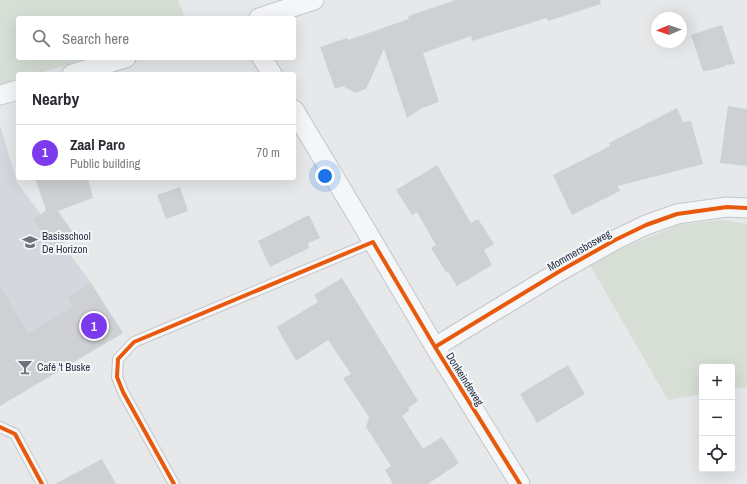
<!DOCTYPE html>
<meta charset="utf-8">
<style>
body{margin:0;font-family:"Archivo Narrow",sans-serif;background:#f2f2f3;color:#2b2b33}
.controls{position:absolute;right:12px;bottom:12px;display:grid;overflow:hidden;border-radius:4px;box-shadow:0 4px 16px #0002}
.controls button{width:36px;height:36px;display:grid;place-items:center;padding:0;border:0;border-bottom:1px solid #e1e1e2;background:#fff;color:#2b2b33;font:20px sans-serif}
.compass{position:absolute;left:651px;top:12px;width:36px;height:36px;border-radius:50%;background:#fff;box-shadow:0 4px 16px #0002;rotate:268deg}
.you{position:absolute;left:325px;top:176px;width:14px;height:14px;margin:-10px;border:3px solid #fff;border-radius:50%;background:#1a73e8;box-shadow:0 0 0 6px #1a73e833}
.badge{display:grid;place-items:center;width:26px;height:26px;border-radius:50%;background:#7c3aed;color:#fff;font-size:13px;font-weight:700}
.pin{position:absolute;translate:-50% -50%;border:2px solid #fff;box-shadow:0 1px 4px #0006}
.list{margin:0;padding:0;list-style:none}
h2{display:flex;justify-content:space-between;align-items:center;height:52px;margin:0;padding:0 16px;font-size:17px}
h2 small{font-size:13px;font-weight:400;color:#7c7c81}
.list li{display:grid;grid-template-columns:26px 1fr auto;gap:12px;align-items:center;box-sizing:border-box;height:56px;padding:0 16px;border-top:1px solid #e1e1e2}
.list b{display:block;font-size:15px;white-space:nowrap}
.list p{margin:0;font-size:13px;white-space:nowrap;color:#7c7c81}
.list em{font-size:13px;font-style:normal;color:#7c7c81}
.icon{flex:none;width:22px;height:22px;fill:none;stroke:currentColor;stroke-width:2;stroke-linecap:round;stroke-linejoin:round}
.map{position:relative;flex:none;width:747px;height:484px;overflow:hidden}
.search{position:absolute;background:#fff;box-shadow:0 4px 16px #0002;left:16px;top:16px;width:280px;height:44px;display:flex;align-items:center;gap:10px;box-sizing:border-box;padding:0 14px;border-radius:4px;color:#7c7c81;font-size:15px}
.panel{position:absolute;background:#fff;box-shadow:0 4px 16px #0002;left:16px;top:72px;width:280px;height:108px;border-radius:4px}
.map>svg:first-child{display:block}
.built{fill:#d4d7dd}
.green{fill:#d6ded6}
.building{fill:#ced0d3}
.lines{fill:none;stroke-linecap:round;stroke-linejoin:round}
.lane-casing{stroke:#c4c6c8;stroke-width:12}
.street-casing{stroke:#c4c6c8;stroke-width:21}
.lane{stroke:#f5f6f7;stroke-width:10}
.street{stroke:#f5f6f7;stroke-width:19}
.cycleway-casing{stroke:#f4f6f9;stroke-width:6}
.cycleway{stroke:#e8590c;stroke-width:4}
.labels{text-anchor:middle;stroke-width:4;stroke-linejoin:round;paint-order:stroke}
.poi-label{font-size:11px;fill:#2b3445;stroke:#f4f6f9;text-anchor:start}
.street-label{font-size:11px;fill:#2b3445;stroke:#f4f6f9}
</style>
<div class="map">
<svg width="747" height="484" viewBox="0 0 747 484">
<rect width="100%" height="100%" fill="#e6e8ea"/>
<!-- built -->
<path class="built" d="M0,125L17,182L91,283L67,297L80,319L0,361Z"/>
<!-- green -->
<path class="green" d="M0,0H178L185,18H18V58H90L36,74H18V79L0,84Z
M723,220L747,224V387L732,389V367H702V394L668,400L590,265L607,255L678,225Z"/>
<!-- building -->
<path class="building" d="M456,0H600L601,4L548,21L547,18L472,41L471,36L423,53L439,102L422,108L407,118L384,49L366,89L355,93L343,86L335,89L320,47L347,38L348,40L409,19L408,16Z
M722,25L735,64L726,65V66L712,70L703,71L691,35Z
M728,106L747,109V166L720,163Z
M677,108L683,122L691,121L703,164L618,186L620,191L572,215L553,175L610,146L609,143Z
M437,165L471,223L478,219L494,244L484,250L492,265L457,286L448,272H446L431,248L436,245L417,212L412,215L396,190Z
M35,178H88L93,198L58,211L74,234L55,250L33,220L46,210Z
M180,187L188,211L166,219L157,195Z
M309,215L320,238L308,243L309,248L270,267L258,241Z
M342,278L418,401L408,408L410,410L402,416L423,449L442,437L459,463L428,484H393L385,470L391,466L366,427L369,417L343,378L351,374L328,340L296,361L277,327L318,302L314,295Z
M91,283L123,333L0,406V286L28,333L73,307L67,297Z
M568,365L585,394L537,423L520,394Z
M102,459L116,484H55Z"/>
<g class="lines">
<!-- lane casing -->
<g class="lane-casing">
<path id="lane" d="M0,427L15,434L42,484
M174,484L123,392L117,377L118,359L134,342L373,242"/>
</g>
<!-- street casing -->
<g class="street-casing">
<path id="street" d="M259,18L314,0
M262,58L272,74
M72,74L126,58
M0,95L18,90
M294,110L373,242L435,347L520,484
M435,347L560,271L615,240L646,225L677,214L727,207L747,208"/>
</g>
<!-- lane -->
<use href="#lane" class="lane"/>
<!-- street -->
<use href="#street" class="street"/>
<!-- cycleway casing -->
<g class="cycleway-casing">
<path id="cycleway" d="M435,347L560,271L615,240L646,225L677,214L727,207L747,208
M0,427L15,434L42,484
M174,484L123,392L117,377L118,359L134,342L373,242L435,347L520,484"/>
</g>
<!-- cycleway -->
<use href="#cycleway" class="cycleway"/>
</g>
<!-- icons -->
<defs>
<g id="school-bare" transform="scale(1.2)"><path d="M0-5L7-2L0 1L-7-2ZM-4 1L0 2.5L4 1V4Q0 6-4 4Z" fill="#6c737f" stroke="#f4f6f9" stroke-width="2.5" paint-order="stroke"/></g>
<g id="bar-bare" transform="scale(1.2)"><path d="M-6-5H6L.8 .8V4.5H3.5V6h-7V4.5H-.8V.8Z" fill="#6c737f" stroke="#f4f6f9" stroke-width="2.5" paint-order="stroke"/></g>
</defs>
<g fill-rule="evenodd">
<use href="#school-bare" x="30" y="242"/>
<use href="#bar-bare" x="25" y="367"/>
</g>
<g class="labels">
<!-- poi labels -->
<g class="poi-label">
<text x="42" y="240">Basisschool<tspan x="42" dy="13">De Horizon</tspan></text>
<text x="37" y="371">Café 't Buske</text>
</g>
<!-- street labels -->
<g class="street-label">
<text transform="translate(579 250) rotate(-30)" y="4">Mommersbosweg</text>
<text transform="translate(465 379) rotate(58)" y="4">Donkeindeweg</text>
</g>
</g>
</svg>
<div class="controls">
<button>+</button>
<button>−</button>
<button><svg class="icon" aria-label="locate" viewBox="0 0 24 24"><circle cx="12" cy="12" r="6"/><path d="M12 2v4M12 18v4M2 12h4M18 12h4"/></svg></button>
</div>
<svg class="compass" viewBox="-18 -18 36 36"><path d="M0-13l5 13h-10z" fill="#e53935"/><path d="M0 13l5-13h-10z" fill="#7c7c81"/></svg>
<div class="you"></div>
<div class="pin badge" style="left:94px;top:326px">1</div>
<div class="search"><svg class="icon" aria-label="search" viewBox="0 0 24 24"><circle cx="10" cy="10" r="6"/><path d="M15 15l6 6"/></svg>Search here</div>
<section class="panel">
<h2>Nearby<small></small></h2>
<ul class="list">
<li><span class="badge">1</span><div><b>Zaal Paro</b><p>Public building</p></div><em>70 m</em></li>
</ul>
</section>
</div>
